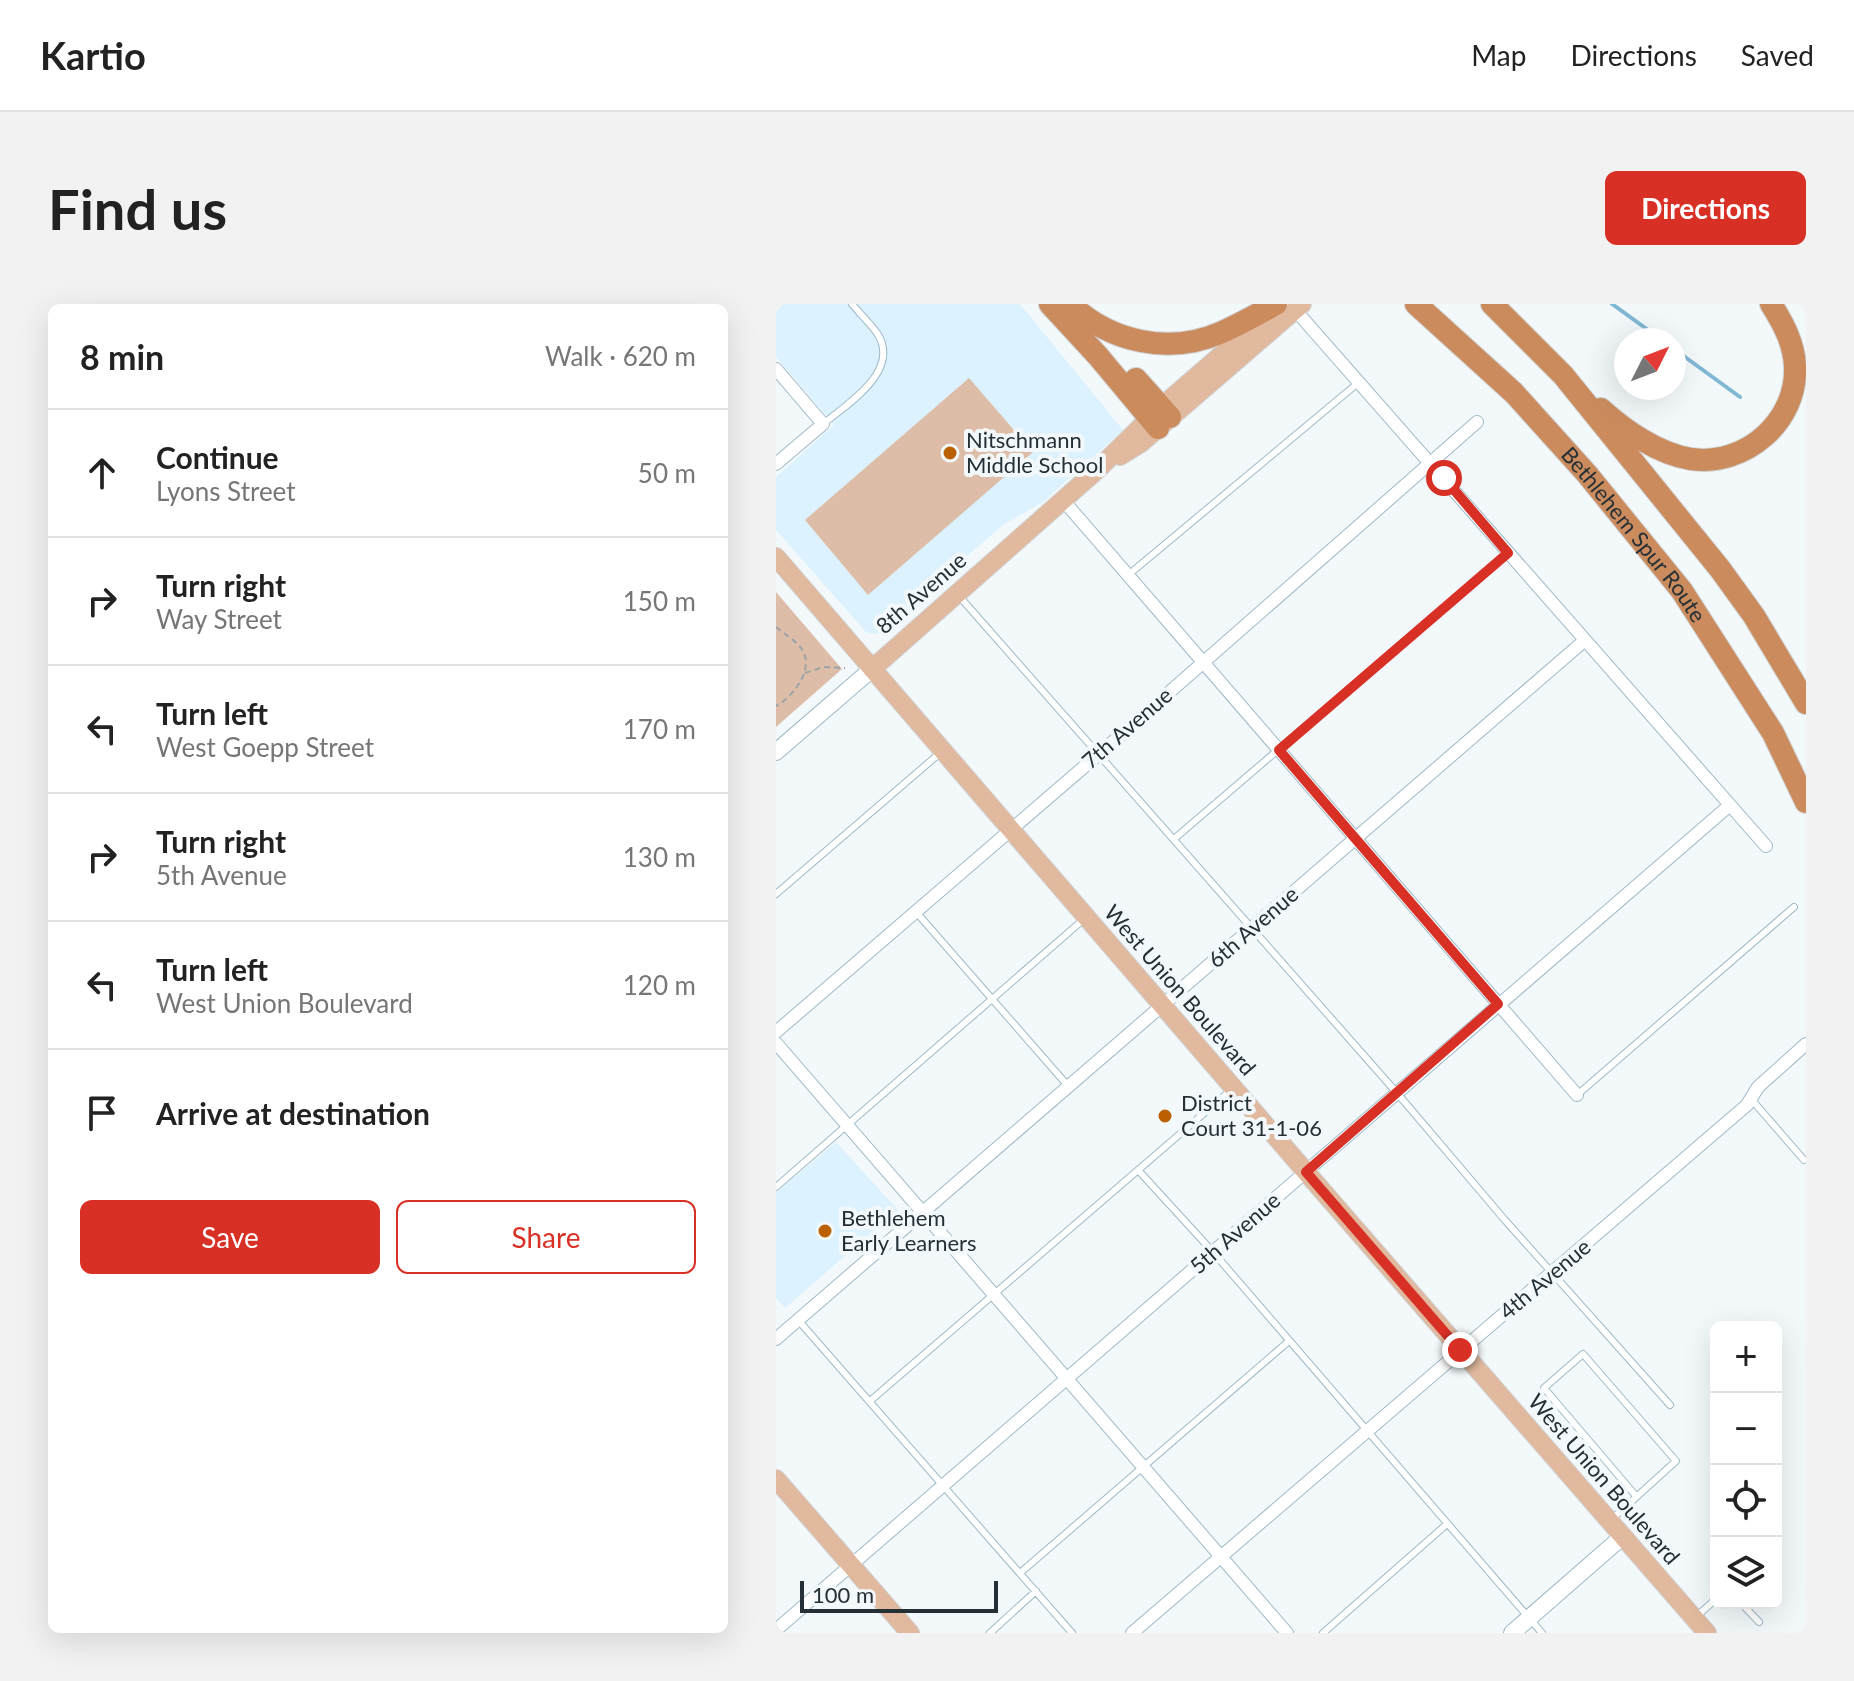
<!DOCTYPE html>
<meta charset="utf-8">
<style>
body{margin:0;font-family:Lato,sans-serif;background:#f2f2f2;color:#222}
.controls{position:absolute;right:24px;bottom:24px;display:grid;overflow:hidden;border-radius:12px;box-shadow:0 8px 32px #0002}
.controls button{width:72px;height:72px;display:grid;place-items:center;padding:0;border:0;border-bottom:2px solid #e0e0e0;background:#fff;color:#222;font:40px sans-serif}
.compass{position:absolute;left:838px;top:24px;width:72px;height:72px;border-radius:50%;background:#fff;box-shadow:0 8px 32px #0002;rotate:48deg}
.scale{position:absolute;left:24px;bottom:20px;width:198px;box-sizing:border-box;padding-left:8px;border:4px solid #253036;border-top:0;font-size:22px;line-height:28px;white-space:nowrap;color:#253036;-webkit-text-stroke:6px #f3f8fb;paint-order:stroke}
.stop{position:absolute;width:24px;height:24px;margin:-18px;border:6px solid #d93025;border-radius:50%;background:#fff}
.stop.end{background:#d93025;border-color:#fff;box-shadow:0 2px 8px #0008}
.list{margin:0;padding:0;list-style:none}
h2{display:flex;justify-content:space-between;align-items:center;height:104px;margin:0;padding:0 32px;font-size:34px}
h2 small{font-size:26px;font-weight:400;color:#767676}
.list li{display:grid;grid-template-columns:52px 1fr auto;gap:24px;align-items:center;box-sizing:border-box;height:128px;padding:0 32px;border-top:2px solid #e0e0e0}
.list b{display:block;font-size:30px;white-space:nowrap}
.list p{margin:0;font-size:26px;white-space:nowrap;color:#767676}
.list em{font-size:26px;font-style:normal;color:#767676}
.actions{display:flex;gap:16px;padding:24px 32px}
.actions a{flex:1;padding:18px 0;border:2px solid #d93025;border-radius:12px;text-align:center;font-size:28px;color:#d93025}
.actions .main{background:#d93025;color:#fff}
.icon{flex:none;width:44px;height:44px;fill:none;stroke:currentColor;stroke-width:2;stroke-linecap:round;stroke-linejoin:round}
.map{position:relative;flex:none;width:1030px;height:1329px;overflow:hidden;border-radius:12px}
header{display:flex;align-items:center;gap:48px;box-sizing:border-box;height:112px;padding:0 40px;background:#fff;border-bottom:2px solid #e0e0e0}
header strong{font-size:38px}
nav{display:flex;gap:44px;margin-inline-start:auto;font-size:28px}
.intro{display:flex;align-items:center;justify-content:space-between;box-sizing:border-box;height:192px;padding:0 48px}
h1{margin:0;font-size:56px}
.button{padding:20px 36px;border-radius:12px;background:#d93025;color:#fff;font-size:28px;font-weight:700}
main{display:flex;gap:48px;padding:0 48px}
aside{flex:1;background:#fff;border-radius:12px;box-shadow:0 8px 32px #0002}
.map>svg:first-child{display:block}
.built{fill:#dcf2fe}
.green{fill:#ddbda8}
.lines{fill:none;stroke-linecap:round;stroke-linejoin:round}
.stream{stroke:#80b7d3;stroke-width:4}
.service-casing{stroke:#9eb9c8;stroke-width:8}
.minor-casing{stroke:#9eb9c8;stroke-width:14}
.secondary-casing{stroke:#9eb9c8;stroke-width:18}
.primary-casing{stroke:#cfd1d3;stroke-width:20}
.motorway-casing{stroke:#cfd1d3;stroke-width:24}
.path{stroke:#9ba3a7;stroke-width:2;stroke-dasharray:6 4;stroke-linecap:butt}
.service{stroke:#fff;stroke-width:6}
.minor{stroke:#fff;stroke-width:12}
.secondary{stroke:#fff;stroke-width:16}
.primary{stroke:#e0b99e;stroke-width:18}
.motorway{stroke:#cb8b5d;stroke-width:22}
.route{stroke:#d93025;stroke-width:10}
.poi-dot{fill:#ba6000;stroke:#f3f8fb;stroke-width:3}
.labels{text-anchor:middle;stroke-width:8;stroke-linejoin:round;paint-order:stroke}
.poi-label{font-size:22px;fill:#253036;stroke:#f3f8fb;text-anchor:start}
.street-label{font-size:22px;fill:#253036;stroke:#f3f8fb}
</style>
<header>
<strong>Kartio</strong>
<nav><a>Map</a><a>Directions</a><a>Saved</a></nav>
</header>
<div class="intro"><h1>Find us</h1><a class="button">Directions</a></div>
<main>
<aside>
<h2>8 min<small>Walk · 620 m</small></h2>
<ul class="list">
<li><svg class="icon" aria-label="ahead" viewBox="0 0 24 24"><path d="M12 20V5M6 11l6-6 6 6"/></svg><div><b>Continue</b><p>Lyons Street</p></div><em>50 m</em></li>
<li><svg class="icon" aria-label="right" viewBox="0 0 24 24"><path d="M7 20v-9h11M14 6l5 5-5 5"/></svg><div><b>Turn right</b><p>Way Street</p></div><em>150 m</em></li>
<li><svg class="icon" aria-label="left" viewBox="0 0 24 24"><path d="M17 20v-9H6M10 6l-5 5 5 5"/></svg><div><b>Turn left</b><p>West Goepp Street</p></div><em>170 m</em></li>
<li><svg class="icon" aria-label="right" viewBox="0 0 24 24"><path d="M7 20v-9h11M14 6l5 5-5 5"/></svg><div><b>Turn right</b><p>5th Avenue</p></div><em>130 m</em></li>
<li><svg class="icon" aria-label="left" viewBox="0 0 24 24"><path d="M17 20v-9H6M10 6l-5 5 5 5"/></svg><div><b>Turn left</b><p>West Union Boulevard</p></div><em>120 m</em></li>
<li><svg class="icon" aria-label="arrive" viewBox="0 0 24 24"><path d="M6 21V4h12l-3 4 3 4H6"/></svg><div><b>Arrive at destination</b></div></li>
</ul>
<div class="actions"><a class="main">Save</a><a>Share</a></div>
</aside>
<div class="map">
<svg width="1030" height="1329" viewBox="0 0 1030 1329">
<rect width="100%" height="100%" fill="#f3f8fb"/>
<!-- built -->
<path class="built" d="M0,0H244L347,126L267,198L227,221L101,330L91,329L0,226V173L58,121L0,53Z
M60,838L122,906L9,1004L0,994V889Z"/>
<!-- green -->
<path class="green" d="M193,74L257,148L92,291L29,216Z
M0,288L66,365L0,423Z"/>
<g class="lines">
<!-- stream -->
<path class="stream" d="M836,0L886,36
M898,45L964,93"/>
<!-- service casing -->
<g class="service-casing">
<path id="service" d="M47,120C71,100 126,67 101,29C94,19 84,10 76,0
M351,272L582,79
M183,292L621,789L728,915L894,1101
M398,535L732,249
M0,590L164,449
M140,608L293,783
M801,791L1018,603
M975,795L1028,856
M362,866L437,948L766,1329
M0,883L308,615
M22,1016L296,1329
M94,1097L455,786
M836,1215L900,1157L807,1050L768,1084L860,1192
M244,1269L513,1037
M965,1299L983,1318
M921,1312L940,1295
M214,1329L260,1287
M547,1329L671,1220"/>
</g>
<!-- minor casing -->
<g class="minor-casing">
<path id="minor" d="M514,0L990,542
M0,65L47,120L0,160
M287,196L801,791
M0,728L323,450L701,118
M0,739L511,1329
M0,1035L808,337
M0,1326L954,501
M356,1329L971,801L982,783L1030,740"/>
</g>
<!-- secondary casing -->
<g class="secondary-casing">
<path id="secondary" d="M0,448L96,365
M736,1329L846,1233"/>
</g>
<!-- primary casing -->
<g class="primary-casing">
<path id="primary" d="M344,152L365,139L526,0
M0,253L530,868L931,1329
M96,365L321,166L385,103L490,12
M0,1175L134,1329"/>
</g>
<!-- motorway casing -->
<g class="motorway-casing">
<g id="motorway">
<path d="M274,0L322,52L382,124"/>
<path d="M294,0C334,38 393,51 444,29C463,21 482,10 500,0"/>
<path id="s1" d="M640,0L738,89L811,170L906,287L997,429L1030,498"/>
<path d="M716,0L787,71L944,265L978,312L1030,399"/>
<path d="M360,75L394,113"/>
<path d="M825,105C848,126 882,150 915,155C969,163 1022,117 1019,62C1018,39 1007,19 995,0"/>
</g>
</g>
<!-- path -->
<path class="path" d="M0,323C7,329 19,336 25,344C40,364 17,393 0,402
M29,369L47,363L69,364"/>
<!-- service -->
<use href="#service" class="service"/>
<!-- minor -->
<use href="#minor" class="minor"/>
<!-- secondary -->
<use href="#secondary" class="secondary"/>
<!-- primary -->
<use href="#primary" class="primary"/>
<!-- motorway -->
<use href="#motorway" class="motorway"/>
</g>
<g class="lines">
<!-- route -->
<path class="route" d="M668,174L732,249L503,446L722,700L530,868L684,1046"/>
</g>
<!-- markers -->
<g class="poi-dot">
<circle cx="174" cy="149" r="8"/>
<circle cx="389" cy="812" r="8"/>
<circle cx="49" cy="927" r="8"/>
</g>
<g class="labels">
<!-- poi labels -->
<g class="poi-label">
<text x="190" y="144">Nitschmann<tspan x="190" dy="25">Middle School</tspan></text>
<text x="405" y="807">District<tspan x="405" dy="25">Court 31-1-06</tspan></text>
<text x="65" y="922">Bethlehem<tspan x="65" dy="25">Early Learners</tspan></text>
</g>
<!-- street labels -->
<g class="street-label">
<text dy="8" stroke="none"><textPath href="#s1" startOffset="318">Bethlehem Spur Route</textPath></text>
<text transform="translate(145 289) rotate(-41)" y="8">8th Avenue</text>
<text transform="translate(351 424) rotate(-41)" y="8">7th Avenue</text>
<text transform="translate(477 623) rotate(-41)" y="8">6th Avenue</text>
<text transform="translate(404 686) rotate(49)" y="8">West Union Boulevard</text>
<text transform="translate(459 929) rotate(-41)" y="8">5th Avenue</text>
<text transform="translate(769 975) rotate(-40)" y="8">4th Avenue</text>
<text transform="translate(828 1175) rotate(49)" y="8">West Union Boulevard</text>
</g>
</g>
</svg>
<div class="controls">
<button>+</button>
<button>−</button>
<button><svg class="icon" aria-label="locate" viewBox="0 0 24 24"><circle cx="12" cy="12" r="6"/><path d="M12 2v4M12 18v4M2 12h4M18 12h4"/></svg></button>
<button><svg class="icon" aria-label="layers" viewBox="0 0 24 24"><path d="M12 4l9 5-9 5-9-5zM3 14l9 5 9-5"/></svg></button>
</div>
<svg class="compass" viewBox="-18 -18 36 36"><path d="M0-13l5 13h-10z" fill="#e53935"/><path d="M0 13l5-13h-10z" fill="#767676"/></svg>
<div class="scale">100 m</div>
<div class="stop" style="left:668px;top:174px"></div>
<div class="stop end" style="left:684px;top:1046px"></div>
</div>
</main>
